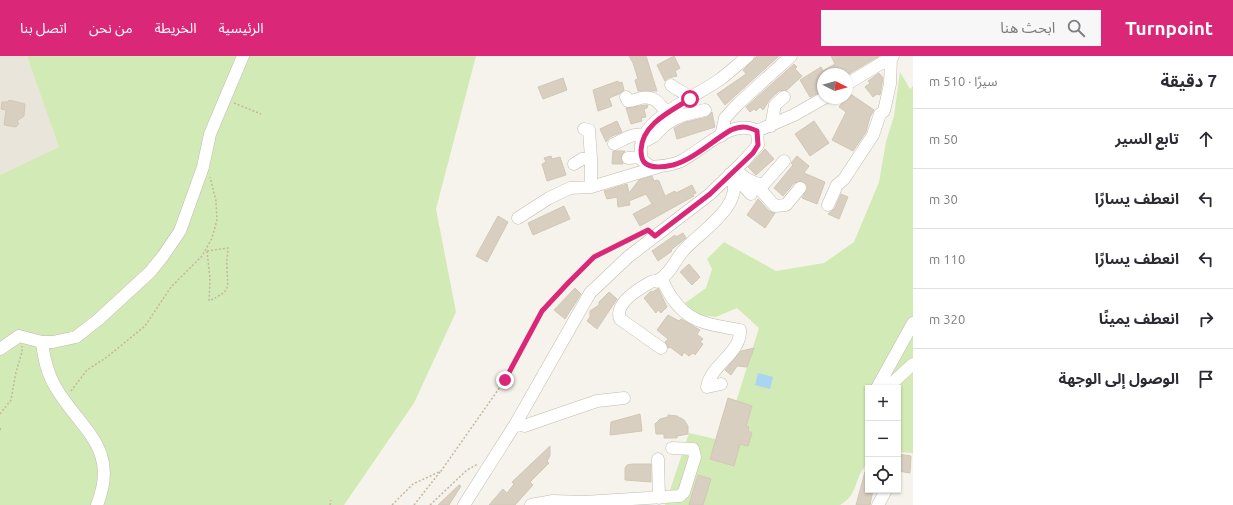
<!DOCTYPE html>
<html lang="ar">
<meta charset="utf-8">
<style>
body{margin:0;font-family:Ubuntu,"Noto Sans Arabic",sans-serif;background:#f7f7f7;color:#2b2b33;direction:rtl}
.controls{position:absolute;right:12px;bottom:12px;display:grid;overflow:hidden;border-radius:0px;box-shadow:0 1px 3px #0004}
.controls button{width:36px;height:36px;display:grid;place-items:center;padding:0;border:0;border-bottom:1px solid #e1e1e2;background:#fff;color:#2b2b33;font:20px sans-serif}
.compass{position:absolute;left:817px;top:12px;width:36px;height:36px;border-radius:50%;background:#fff;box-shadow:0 1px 3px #0004;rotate:95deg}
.stop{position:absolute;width:12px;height:12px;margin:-9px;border:3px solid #db2777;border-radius:50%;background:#fff}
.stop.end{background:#db2777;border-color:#fff;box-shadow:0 1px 4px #0008}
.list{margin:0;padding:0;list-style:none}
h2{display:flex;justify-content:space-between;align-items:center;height:52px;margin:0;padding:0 16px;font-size:17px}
h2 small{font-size:13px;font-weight:400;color:#7c7c81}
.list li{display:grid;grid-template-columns:26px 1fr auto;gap:12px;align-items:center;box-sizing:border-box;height:60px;padding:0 16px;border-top:1px solid #e1e1e2}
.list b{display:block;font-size:15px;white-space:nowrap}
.list em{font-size:13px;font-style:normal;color:#7c7c81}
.icon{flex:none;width:22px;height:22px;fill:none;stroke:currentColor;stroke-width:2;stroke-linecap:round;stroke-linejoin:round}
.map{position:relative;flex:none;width:913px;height:449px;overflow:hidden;direction:ltr}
header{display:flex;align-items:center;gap:24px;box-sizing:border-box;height:56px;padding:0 20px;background:#db2777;color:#fff}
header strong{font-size:19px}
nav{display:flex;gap:22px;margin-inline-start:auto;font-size:14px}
.search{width:280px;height:36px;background:#f7f7f7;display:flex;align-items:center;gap:10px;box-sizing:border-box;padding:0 14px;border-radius:0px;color:#7c7c81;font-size:15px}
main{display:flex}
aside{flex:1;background:#fff}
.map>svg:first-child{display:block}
.residential{fill:#eae5da}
.green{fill:#d2eab5}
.water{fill:#a9d4f2}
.building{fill:#d8cfc1;stroke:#d3c7b4}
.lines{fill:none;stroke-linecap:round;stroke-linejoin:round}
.minor-casing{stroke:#c2bbae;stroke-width:13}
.path{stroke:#c4b79f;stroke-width:1.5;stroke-dasharray:2 2;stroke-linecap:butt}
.minor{stroke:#fff;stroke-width:12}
.route{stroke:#db2777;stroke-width:5}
</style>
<header>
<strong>Turnpoint</strong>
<div class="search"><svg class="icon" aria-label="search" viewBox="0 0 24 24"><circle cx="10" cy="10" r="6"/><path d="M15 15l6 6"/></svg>ابحث هنا</div>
<nav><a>الرئيسية</a><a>الخريطة</a><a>من نحن</a><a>اتصل بنا</a></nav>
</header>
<main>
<aside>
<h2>7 دقيقة<small>سيرًا · 510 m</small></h2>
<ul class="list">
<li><svg class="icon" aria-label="ahead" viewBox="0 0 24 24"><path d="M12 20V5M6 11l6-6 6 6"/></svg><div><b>تابع السير</b></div><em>50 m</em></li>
<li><svg class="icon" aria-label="left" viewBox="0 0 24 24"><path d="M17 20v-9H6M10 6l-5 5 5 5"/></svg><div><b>انعطف يسارًا</b></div><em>30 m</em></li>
<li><svg class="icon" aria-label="left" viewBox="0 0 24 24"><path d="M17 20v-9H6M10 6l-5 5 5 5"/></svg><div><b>انعطف يسارًا</b></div><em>110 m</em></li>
<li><svg class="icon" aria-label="right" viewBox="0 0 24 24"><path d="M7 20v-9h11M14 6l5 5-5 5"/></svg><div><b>انعطف يمينًا</b></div><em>320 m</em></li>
<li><svg class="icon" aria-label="arrive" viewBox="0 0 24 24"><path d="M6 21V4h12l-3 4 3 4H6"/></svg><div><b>الوصول إلى الوجهة</b></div></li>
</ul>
</aside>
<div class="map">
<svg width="913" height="449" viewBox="0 0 913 449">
<rect width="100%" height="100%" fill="#f6f3ec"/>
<!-- residential -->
<path class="residential" d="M0,0H27L60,91L0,119Z"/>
<!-- green -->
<path class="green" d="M27,0H476L436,153L456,256L414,347L344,449H0V119L59,91Z
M900,16L910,33L913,30V397L898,396V332H868V408C853,420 860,438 840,449H665L689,377L724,385L759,272L737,252L716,261L688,258L685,247L706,232L712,213L707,203L724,186L776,215L824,207L854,186L879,126L886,86L894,60Z"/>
<!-- water -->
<path class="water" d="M758,317L773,321L770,333L755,329Z"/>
<!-- building -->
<path class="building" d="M629,0H646L657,35H638L635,24L638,23L633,7Z
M674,0L680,12L675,15L677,20L668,22L665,25L657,9Z
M757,0H779L725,49L717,38L746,18L743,14Z
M831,0H879L847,19L823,18V35L810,41L800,24L821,11L823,15L835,8Z
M794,8L797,11L795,13L802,20L787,34L779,35L770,43L763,54L760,51L756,55L754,53L750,56L746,51Z
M879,17L883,22L880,39L877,38L873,41L865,31L870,27L868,25Z
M563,22L567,34L543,43L538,31Z
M618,25L619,27L622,26L624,34L619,38L609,42L612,50L598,55L593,34Z
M849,37L874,54L870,61L866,76L853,95L832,84L846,56L839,51Z
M9,44L25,48L24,60L17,65L19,67L16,71L4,69L6,54L1,53L2,46H8Z
M646,49H648L647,52L644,53L646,61L641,62L642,65L631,68L626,52Z
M712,56L715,71L677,83L674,72L686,66L707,61Z
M617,65L622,76L610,81L606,86L600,73Z
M814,65L829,87L810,100L795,78Z
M765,93L774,103L756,119L748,111Z
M613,95H625L621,102L623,108H612Z
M551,100L552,103L560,101L566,119L547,125L542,108L546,106L544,102Z
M797,100L809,110L804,117L825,126L817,148L802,142L807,133V129L802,125L794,127L783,140L774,132L793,109L791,107Z
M652,120L654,125L657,124L659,125L665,140L675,135L676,137L692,129L696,137L693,138L694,140L640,170L633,158L652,148L646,138L629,145L630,149L618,151L617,141L607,143L604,135L627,128L629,137L639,124Z
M841,138L848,141L839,163L828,158L835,152Z
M758,143L769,155L775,157L765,172L747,159Z
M564,150L570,163L533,179L528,167Z
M498,160L508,166L487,206L476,200Z
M683,177L686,182L671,194L672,195L658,205L652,195L675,179L676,181Z
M689,208L700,221L692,229L680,216Z
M575,232L581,238L565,263L554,254Z
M658,232L667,251L661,257L658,254L656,257L644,242L651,235L653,236Z
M609,236L617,243L597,273L587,265L590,261V255L599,249V246Z
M668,259L679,265L681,263L700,274L697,278L703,283L700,286L703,288L695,299L693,297L689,300L684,296L682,300L670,291L668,292L665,286L668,283L657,274Z
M754,292L747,311L737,310L731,319L725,314L741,295Z
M728,342L752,350L746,370L749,371L748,375L752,377L748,390L740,388L734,410L710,403Z
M640,358L642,375L610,379L611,366Z
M668,359L677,360L684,364L688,370V378L677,380V382H664V378H656L655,368L660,363L668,361Z
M550,390V400L547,405L549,407L530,426L533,429L515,449H489L503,433L507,437L514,428L512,426Z
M898,398L911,400L910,417L898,415Z
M633,408H651V426L625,424V412L627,409Z
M865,416L868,417V434H873L870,449H856Z
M698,419L711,423L703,449H689Z
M459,429L461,430L449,449H438Z"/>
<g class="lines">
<!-- minor casing -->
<g class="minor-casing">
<path id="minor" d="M847,28L893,0
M671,29C677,35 685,35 690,43
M626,41L628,45C633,45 637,43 641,42C655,39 660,48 667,58
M771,70L775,49L784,41
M584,73L589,74L591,102
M757,75L794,59L824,42
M721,80L725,62L738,48L791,0
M642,86C656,81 654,79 664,70C676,60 690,57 705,54
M614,88C625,83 632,77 644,79
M628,102L641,101
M574,108L582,103L591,102V131
M735,114C744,122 752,127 763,129L784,105
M734,123L740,126L751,138
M755,128L775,150L786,149L800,132
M828,149L837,129L844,123L873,79L880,58L884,55L890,28L891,2
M518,162L549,142L570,132L591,131L658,111
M661,223C665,229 668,236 672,242C691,269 710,268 740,274C741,298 711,308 707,331L721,328
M42,286C44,303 47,317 56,332C81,374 120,392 97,449
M661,292L620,263C614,247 640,232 651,226C654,225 657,225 660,223C670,218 676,203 683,195C698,177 749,147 730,118
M0,293L19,280L42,286H53L76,281L99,263L150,216L163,200L180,175L203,111L210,78L243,0
M877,332L913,267
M887,332L913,308
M516,367L524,370L597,345L624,342
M658,403L659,442
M464,449L516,367L590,237L628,201L710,138L743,106L758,89L757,75C732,61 703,94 681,105C671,110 661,110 651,111L642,104C640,95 640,87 644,79C658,56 697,39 719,24C729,17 738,8 748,0
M531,449L553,445L584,446L680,440L684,436L695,401L693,393L672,392
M878,449L886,434"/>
</g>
<!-- path -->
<path class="path" d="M234,47L261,58
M207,195L228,192C228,198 226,205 227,211C227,234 233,233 209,245
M207,195L210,222L209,245
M71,335L87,314L107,301L145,270L171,231L202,200L212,182L217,164L216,145L210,121
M0,358L11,344L16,316L22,296V290
M0,372L1,376
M330,449L331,444
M392,449L413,428L441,415L505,324L542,255L595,201L643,177
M414,449L440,416
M430,449L467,414L478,408"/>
<!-- minor -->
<use href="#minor" class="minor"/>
</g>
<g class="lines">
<!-- route -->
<path class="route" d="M505,324L542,255L569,226L594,201L648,174L655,180L710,138L753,97L758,89L757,75C747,70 741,70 731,74C712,85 694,103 673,109C664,111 650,113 644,106C641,102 641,98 641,94C642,68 671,55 690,43"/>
</g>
</svg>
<div class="controls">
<button>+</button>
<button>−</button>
<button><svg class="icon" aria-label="locate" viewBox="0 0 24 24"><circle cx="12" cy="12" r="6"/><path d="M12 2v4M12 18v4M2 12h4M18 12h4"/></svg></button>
</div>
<svg class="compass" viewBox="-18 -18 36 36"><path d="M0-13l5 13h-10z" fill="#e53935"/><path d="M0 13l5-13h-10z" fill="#7c7c81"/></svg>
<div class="stop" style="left:690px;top:43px"></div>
<div class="stop end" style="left:505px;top:324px"></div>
</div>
</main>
